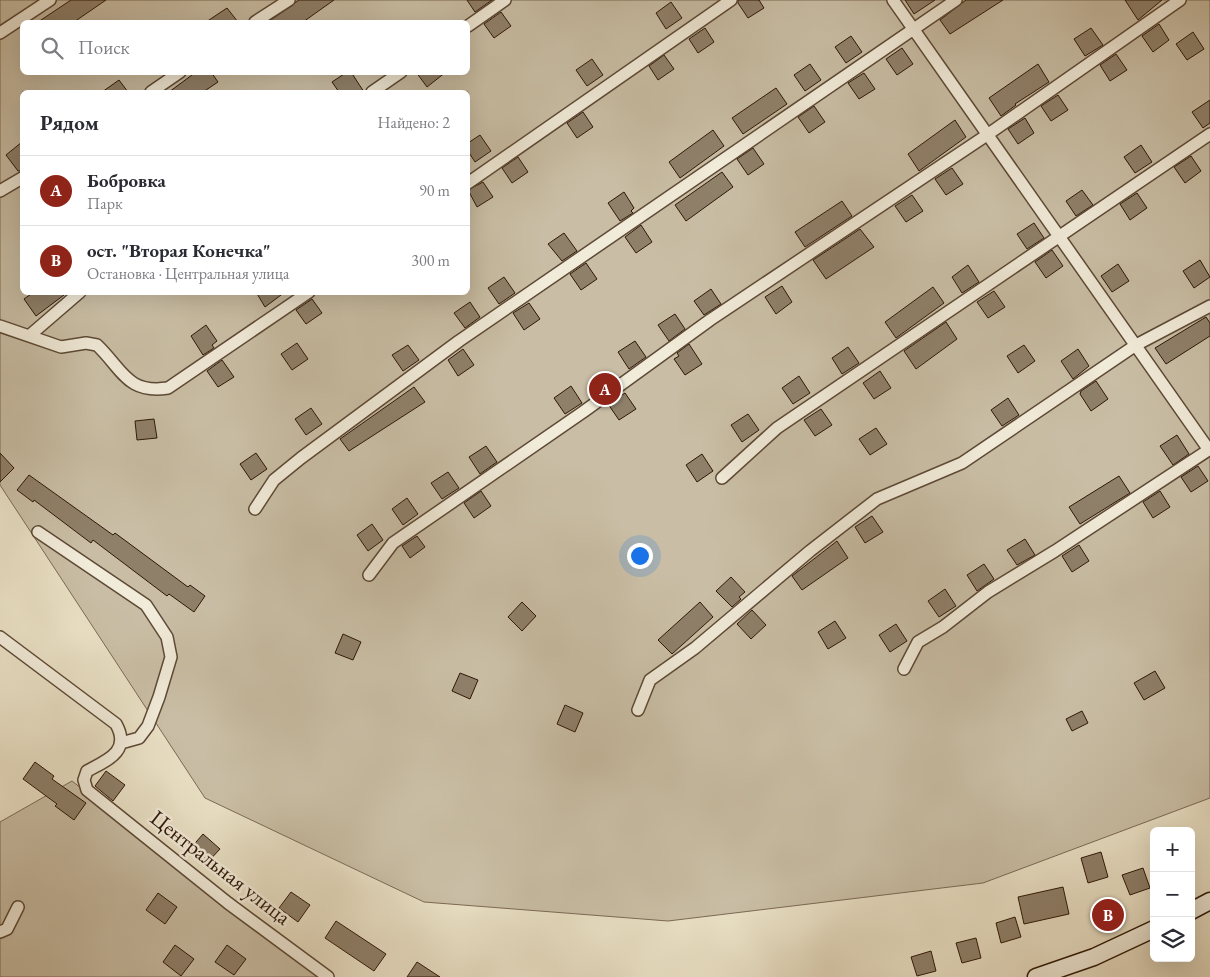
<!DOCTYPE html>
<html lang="ru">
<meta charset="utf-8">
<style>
body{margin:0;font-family:"EB Garamond",serif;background:#f2f2f3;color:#2b2b33}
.controls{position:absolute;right:15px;bottom:15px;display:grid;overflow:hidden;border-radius:8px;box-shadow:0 5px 20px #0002}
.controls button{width:45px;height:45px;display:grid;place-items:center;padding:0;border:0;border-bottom:1px solid #e1e1e2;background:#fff;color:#2b2b33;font:25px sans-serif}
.you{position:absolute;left:639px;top:555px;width:18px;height:18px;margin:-12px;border:4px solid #fff;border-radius:50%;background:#1a73e8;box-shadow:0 0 0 8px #1a73e833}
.badge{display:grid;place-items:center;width:32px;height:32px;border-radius:50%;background:#8f2418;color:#fff;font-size:16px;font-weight:700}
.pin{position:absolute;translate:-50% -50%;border:2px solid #fff;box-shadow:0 1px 5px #0006}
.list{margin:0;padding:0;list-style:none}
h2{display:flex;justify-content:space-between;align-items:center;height:65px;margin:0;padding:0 20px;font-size:21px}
h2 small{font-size:16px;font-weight:400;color:#7c7c81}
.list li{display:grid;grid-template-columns:32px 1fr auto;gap:15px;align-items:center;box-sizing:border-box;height:70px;padding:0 20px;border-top:1px solid #e1e1e2}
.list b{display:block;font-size:19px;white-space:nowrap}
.list p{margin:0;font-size:16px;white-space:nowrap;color:#7c7c81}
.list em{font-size:16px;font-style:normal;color:#7c7c81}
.icon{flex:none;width:28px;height:28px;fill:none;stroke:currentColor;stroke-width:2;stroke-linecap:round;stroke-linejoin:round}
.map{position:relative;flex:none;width:1210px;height:977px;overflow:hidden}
.search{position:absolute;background:#fff;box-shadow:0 5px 20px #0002;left:20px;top:20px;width:450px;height:55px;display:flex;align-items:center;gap:12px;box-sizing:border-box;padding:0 18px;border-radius:8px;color:#7c7c81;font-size:19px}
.panel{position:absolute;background:#fff;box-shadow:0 5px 20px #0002;left:20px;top:90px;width:450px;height:205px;border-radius:8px}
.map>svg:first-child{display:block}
.green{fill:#c9bea5;stroke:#7c6a56;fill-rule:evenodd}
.building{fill:#8f806a;stroke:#2e1707}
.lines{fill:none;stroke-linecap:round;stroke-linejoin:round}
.street-casing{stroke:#5d4936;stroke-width:14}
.secondary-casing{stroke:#2e1707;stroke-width:19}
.street{stroke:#f1ebd9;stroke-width:11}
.secondary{stroke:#f1ebd9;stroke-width:16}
.labels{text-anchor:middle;stroke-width:5;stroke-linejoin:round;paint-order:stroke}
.street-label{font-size:22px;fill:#2e1707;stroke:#f1ebd9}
</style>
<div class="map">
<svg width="1210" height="977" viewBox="0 0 1210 977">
<rect width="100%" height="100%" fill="#e9e0c5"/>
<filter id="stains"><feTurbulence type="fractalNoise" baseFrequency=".004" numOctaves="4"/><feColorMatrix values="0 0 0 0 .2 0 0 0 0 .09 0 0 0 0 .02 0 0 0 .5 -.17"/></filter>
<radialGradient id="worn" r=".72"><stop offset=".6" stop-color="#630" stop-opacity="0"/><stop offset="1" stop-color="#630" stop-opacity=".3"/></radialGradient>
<!-- green -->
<path class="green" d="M0,0H1210V798L983,883L668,921L424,902L205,798L0,485ZM22,22H468V72H22ZM22,92H468V292H22Z
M72,781L228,903L328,977H0V822Z"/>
<!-- building -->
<path class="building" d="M71,0H106L74,22H38Z
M299,0H334L303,22H268Z
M467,0H492L475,12Z
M738,0H759L764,8L748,18L738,3Z
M905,0H935L914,14Z
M966,0H1003L950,34L940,20Z
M1125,0H1162L1138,20Z
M671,2L682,18L666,29L656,13Z
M227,8L238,22H206Z
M501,12L511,26L494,38L484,24Z
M1159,24L1169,40L1153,52L1142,36Z
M705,28L714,42L698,53L689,39Z
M1091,28L1103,45L1085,56L1074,39Z
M1193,32L1204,49L1187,60L1176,44Z
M851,36L862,52L846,63L835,47Z
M902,48L913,64L897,75L886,59Z
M1116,54L1127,70L1110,81L1100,65Z
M664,55L674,69L658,80L649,66Z
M592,59L603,75L587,86L576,70Z
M810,64L821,80L805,91L794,75Z
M1038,64L1049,82L1015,104L1016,105L1001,116L989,98Z
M196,72H211L218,82L203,92H169Z
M347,72H351L364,92H339L332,82Z
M416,72H446L427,87Z
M864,73L875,89L859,99L848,83Z
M119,80L128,92H102Z
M776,88L787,104L743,134L732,118Z
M1058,95L1068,110L1051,121L1041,106Z
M1210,100V123L1203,128L1192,112Z
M814,106L825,122L809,133L798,117Z
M583,112L593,127L577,138L567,123Z
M1025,118L1034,133L1018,144L1008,129Z
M955,120L966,137L919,171L908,154Z
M713,130L724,146L680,178L669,162Z
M480,135L491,151L475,162L468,151V143Z
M22,142V171H18L6,155Z
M1141,145L1152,162L1135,173L1124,157Z
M753,148L764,164L748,175L737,159Z
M1191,156L1201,171L1185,183L1174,167Z
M518,157L528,172L512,183L502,168Z
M952,168L963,184L946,195L935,179Z
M722,172L733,187L686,221L675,205Z
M483,182L493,197L477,207L468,190Z
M1082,190L1093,205L1076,216L1066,201Z
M624,192L634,208L631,211L633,213L620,221L608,203Z
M1137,193L1147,208L1130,220L1120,204Z
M912,195L923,211L906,222L895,206Z
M842,201L852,216L805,247L795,232Z
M1034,223L1044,238L1027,249L1017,234Z
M641,225L652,242L636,253L625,237Z
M860,229L874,247L826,279L813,260Z
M564,233L577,251L562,261L548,244Z
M1052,250L1063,266L1046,278L1035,262Z
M1200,260L1210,277L1194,288L1183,271Z
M586,263L597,279L581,290L570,274Z
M1118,264L1129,281L1112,292L1101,276Z
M968,265L979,282L962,293L952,277Z
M504,277L515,293L499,304L488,288Z
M782,286L792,302L776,314L765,297Z
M933,287L944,303L896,338L885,322Z
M711,289L721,304L704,315L694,301Z
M994,291L1005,307L988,318L977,302Z
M34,292H68L36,316L24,299Z
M256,292H285L265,307Z
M312,299L322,313L306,324L296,310Z
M470,302L480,317L465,328L454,313Z
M529,303L540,319L524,330L513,313Z
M675,314L685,329L669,341L658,325Z
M1206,317L1210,323V336L1166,364L1155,348Z
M946,322L957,339L916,369L904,351Z
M206,325L217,341L212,345L214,348L203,355L191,336Z
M635,341L646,357L629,369L618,352Z
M297,343L308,359L292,370L281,354Z
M689,344L702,364L685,375L674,359L679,356L677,353Z
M408,345L419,360L403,371L392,355Z
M1024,345L1035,361L1018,373L1007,356Z
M848,347L859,363L842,374L832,358Z
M463,349L474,365L458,376L448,360Z
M1078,349L1089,366L1073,379L1061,361Z
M222,360L234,377L218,387L207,371Z
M880,371L891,388L874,399L863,383Z
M799,376L810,393L793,404L782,388Z
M1096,381L1108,399L1091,411L1080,394L1081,391Z
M571,386L582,403L565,414L554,398Z
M414,387L425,402L349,451L340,439Z
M625,393L636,409L619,420L608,404Z
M1008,398L1019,415L1002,426L991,410Z
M311,408L322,424L306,435L295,419Z
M821,409L832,425L815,436L804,420Z
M748,414L759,430L742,442L731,425Z
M154,419L157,438L137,440L135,421Z
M876,428L887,444L870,455L859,439Z
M1177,435L1189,454L1173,465L1160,446Z
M486,446L497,462L480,474L469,457Z
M0,453L14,468L0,482Z
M256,453L267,469L251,480L240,464Z
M702,454L713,471L697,482L686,465Z
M1198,466L1208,481L1191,492L1181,477Z
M448,472L459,488L442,499L431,483Z
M29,475L113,535L115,533L188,587L190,585L205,596L194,612L169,594L167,596L93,540L91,543L34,500L33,502L17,490Z
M1119,476L1130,493L1080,524L1069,507Z
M481,491L491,506L474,518L464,503Z
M1160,491L1170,507L1153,518L1143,502Z
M407,498L418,514L403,525L392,509Z
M872,516L883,532L865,543L855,527Z
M372,524L383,540L368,551L357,535Z
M417,536L425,547L410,558L402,546Z
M1025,539L1035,555L1017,565L1007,550Z
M837,541L848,558L802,590L792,576Z
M1079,545L1089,561L1072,572L1062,556Z
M984,564L994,579L977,591L967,575Z
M731,577L745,592L739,597L741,599L732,607L716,591Z
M945,589L956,606L939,617L928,601Z
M522,602L536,616L522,631L508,617Z
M700,602L713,617L672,654L658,640Z
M752,610L766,625L751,639L737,624Z
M835,621L846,638L828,649L818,632Z
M896,624L907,641L890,652L879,635Z
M343,634L361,642L353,660L335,653Z
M1155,671L1165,688L1144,700L1134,683Z
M460,673L478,680L470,699L452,691Z
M565,705L583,713L575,732L557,724Z
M1082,711L1088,723L1072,731L1066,719Z
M35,762L54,776L52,779L86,803L74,820L55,806L57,804L23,779Z
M106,771L125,785L113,801L95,786Z
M203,834L220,849L206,864L190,849Z
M1101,852L1108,877L1088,883L1081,858Z
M1143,868L1150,888L1130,895L1122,875Z
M1063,887L1069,914L1024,924L1018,897Z
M291,892L310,905L298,922L279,908Z
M158,893L177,907L165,924L146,910Z
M1015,917L1021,937L1001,943L996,923Z
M336,921L386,954L374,971L325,938Z
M976,938L981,958L962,963L956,943Z
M175,945L194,959L181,976L163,962Z
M227,945L246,959L234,975L215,962Z
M931,951L936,971L917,976L911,957Z
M417,962L440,977H407Z"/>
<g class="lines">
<!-- street casing -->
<g class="street-casing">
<path id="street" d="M893,0L1209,450
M255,22L289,0
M468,26L505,0
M0,33L50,0
M151,92L180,72
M372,92L401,72
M468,183L731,0
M0,191L22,178
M0,326L61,347L86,343L97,345C123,370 127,394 168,388L309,292
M29,336L80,292
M722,478L777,428L1210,134
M255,509L274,480L301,458L459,341L956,0
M38,532L146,605L167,637L171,657L159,697L148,726L139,738L121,743
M369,575L393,543L583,412L710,320L987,135L1180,0
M0,637L116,724C131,751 108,760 87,771L84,780L87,790L228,903L328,977
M904,669L918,642L943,627L988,592L1055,551L1210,449
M638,710L650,680L695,648L810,551L877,499L962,463L1136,345L1210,306
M0,932L7,929L18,907"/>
</g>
<!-- secondary casing -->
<g class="secondary-casing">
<path id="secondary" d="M1191,911L1210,901
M1036,977L1094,957L1154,929"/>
</g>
<!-- street -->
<use href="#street" class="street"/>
<!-- secondary -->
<use href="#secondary" class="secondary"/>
</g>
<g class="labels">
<!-- street labels -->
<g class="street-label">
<text transform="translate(221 867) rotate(38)" y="8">Центральная улица</text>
</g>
</g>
<rect width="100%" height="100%" filter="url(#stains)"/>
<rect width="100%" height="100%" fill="url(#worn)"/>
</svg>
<div class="controls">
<button>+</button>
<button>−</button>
<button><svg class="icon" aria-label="layers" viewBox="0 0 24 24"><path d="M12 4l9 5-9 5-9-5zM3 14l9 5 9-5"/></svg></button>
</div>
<div class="you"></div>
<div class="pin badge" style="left:605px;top:389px">A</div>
<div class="pin badge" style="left:1108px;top:915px">B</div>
<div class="search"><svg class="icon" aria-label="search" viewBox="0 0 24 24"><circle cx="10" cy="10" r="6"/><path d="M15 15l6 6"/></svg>Поиск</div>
<section class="panel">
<h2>Рядом<small>Найдено: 2</small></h2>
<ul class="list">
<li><span class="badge">A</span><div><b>Бобровка</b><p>Парк</p></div><em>90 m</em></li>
<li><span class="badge">B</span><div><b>ост. &quot;Вторая Конечка&quot;</b><p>Остановка · Центральная улица</p></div><em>300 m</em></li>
</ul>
</section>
</div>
